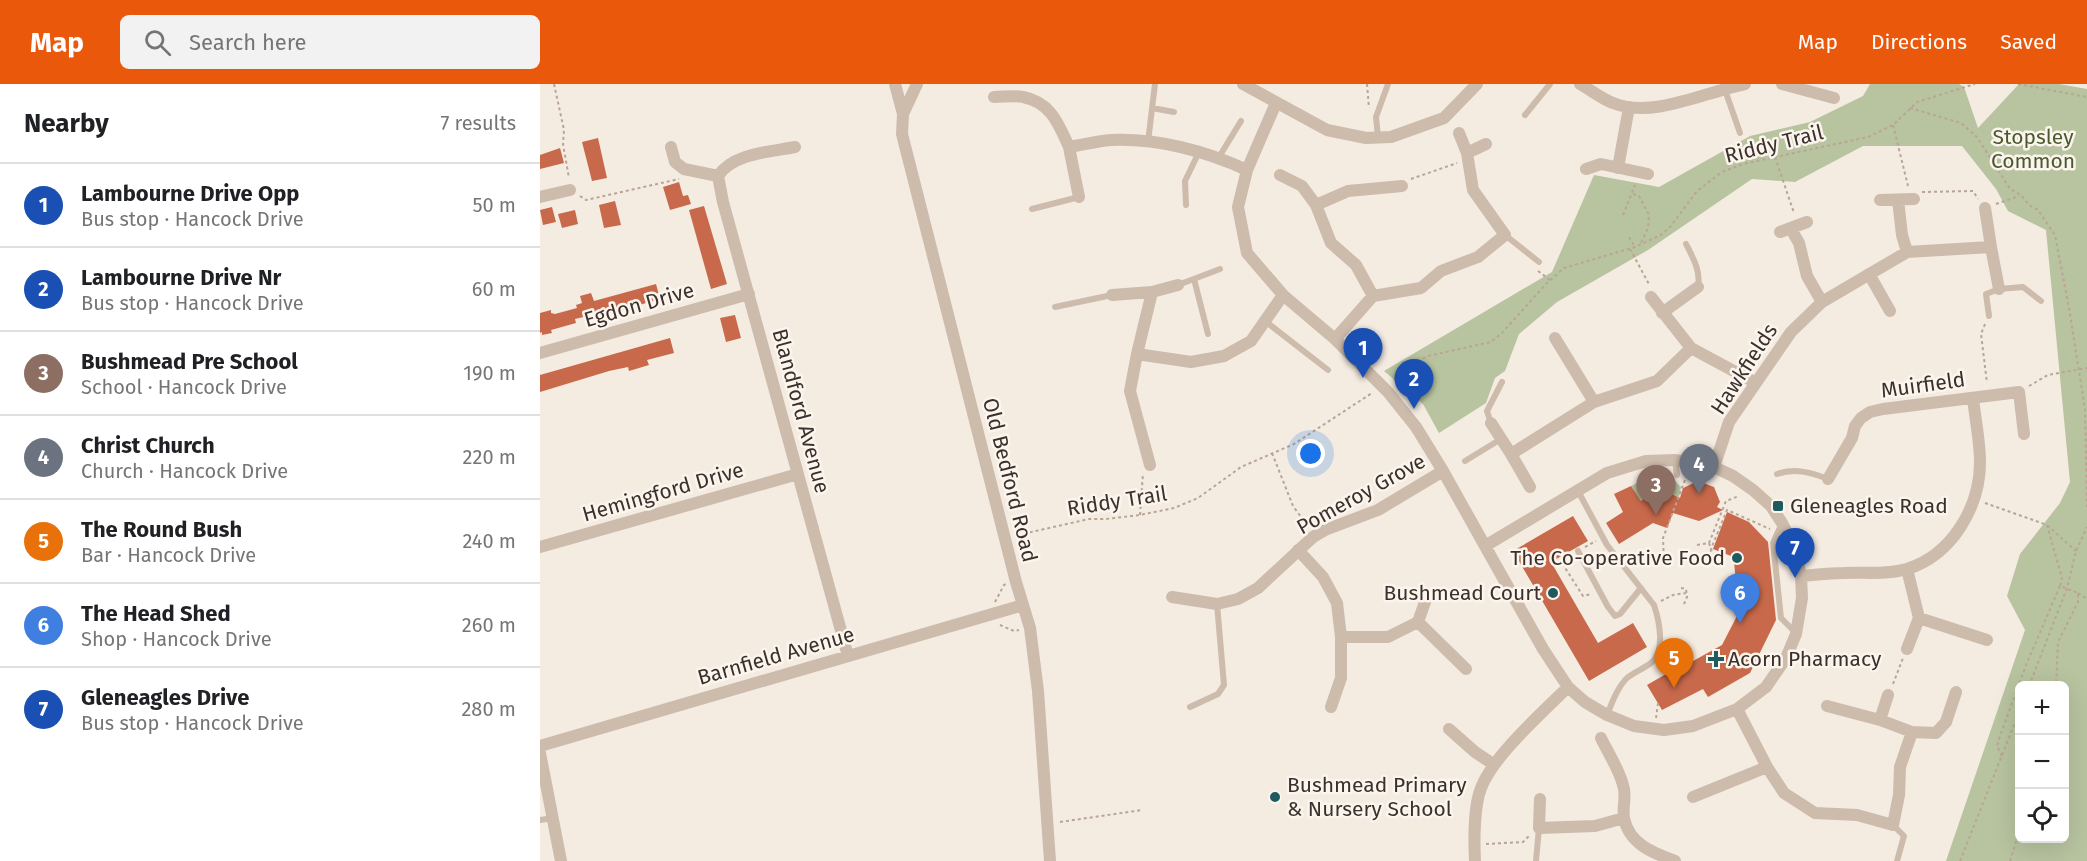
<!DOCTYPE html>
<meta charset="utf-8">
<style>
body{margin:0;font-family:"Fira Sans",sans-serif;background:#f2f2f2;color:#202124}
.controls{position:absolute;right:18px;bottom:18px;display:grid;overflow:hidden;border-radius:9px;box-shadow:0 6px 24px #0002}
.controls button{width:54px;height:54px;display:grid;place-items:center;padding:0;border:0;border-bottom:2px solid #e0e0e0;background:#fff;color:#202124;font:30px sans-serif}
.you{position:absolute;left:771px;top:370px;width:21px;height:21px;margin:-15px;border:4px solid #fff;border-radius:50%;background:#1a73e8;box-shadow:0 0 0 9px #1a73e833}
.badge{display:grid;place-items:center;width:39px;height:39px;border-radius:50%;background:#ea580c;color:#fff;font-size:20px;font-weight:700}
.pin{position:absolute;translate:-50% -50px;filter:drop-shadow(0 2px 3px #0008)}
.pin::after{content:'';position:absolute;top:32px;width:21px;height:18px;background:inherit;clip-path:polygon(0 0,100% 0,50% 100%)}
.list{margin:0;padding:0;list-style:none}
h2{display:flex;justify-content:space-between;align-items:center;height:78px;margin:0;padding:0 24px;font-size:26px}
h2 small{font-size:20px;font-weight:400;color:#757577}
.list li{display:grid;grid-template-columns:39px 1fr auto;gap:18px;align-items:center;box-sizing:border-box;height:84px;padding:0 24px;border-top:2px solid #e0e0e0}
.list b{display:block;font-size:22px;white-space:nowrap}
.list p{margin:0;font-size:20px;white-space:nowrap;color:#757577}
.list em{font-size:20px;font-style:normal;color:#757577}
.icon{flex:none;width:33px;height:33px;fill:none;stroke:currentColor;stroke-width:2;stroke-linecap:round;stroke-linejoin:round}
.map{position:relative;flex:none;width:1547px;height:777px;overflow:hidden}
header{display:flex;align-items:center;gap:36px;box-sizing:border-box;height:84px;padding:0 30px;background:#ea580c;color:#fff}
header strong{font-size:28px}
nav{display:flex;gap:33px;margin-inline-start:auto;font-size:21px}
.search{width:420px;height:54px;background:#f2f2f2;display:flex;align-items:center;gap:15px;box-sizing:border-box;padding:0 21px;border-radius:9px;color:#757577;font-size:22px}
main{display:flex}
aside{flex:1;background:#fff}
.map>svg:first-child{display:block}
.green{fill:#b8c4a0;fill-rule:evenodd}
.building{fill:#c8694b}
.lines{fill:none;stroke-linecap:round;stroke-linejoin:round}
.path{stroke:#b9a596;stroke-width:2;stroke-dasharray:3 3;stroke-linecap:butt}
.lane{stroke:#cdbbac;stroke-width:6}
.street{stroke:#cdbbac;stroke-width:12}
.poi-dot{fill:#1f5a5e;stroke:#fbf5ee;stroke-width:2}
.labels{text-anchor:middle;stroke-width:5;stroke-linejoin:round;paint-order:stroke}
.park-label{font-size:21px;fill:#4a5a2e;stroke:#fbf5ee}
.street-label{font-size:21px;fill:#3b302b;stroke:#fbf5ee}
.poi-label{font-size:21px;fill:#3b302b;stroke:#fbf5ee;text-anchor:start}
</style>
<header>
<strong>Map</strong>
<div class="search"><svg class="icon" aria-label="search" viewBox="0 0 24 24"><circle cx="10" cy="10" r="6"/><path d="M15 15l6 6"/></svg>Search here</div>
<nav><a>Map</a><a>Directions</a><a>Saved</a></nav>
</header>
<main>
<aside>
<h2>Nearby<small>7 results</small></h2>
<ul class="list">
<li><span class="badge" style="background:#1a4fb4">1</span><div><b>Lambourne Drive Opp</b><p>Bus stop · Hancock Drive</p></div><em>50 m</em></li>
<li><span class="badge" style="background:#1a4fb4">2</span><div><b>Lambourne Drive Nr</b><p>Bus stop · Hancock Drive</p></div><em>60 m</em></li>
<li><span class="badge" style="background:#8d6e63">3</span><div><b>Bushmead Pre School</b><p>School · Hancock Drive</p></div><em>190 m</em></li>
<li><span class="badge" style="background:#6b7280">4</span><div><b>Christ Church</b><p>Church · Hancock Drive</p></div><em>220 m</em></li>
<li><span class="badge" style="background:#e8710a">5</span><div><b>The Round Bush</b><p>Bar · Hancock Drive</p></div><em>240 m</em></li>
<li><span class="badge" style="background:#3f7fe0">6</span><div><b>The Head Shed</b><p>Shop · Hancock Drive</p></div><em>260 m</em></li>
<li><span class="badge" style="background:#1a4fb4">7</span><div><b>Gleneagles Drive</b><p>Bus stop · Hancock Drive</p></div><em>280 m</em></li>
</ul>
</aside>
<div class="map">
<svg width="1547" height="777" viewBox="0 0 1547 777">
<rect width="100%" height="100%" fill="#f4ebe1"/>
<!-- green -->
<path class="green" d="M1330,0H1419L1424,3L1438,44L1479,0H1519L1547,5V777H1406L1485,546L1467,512L1480,470L1520,419L1530,398L1506,146L1468,127L1456,105L1422,62H1323L1255,98L1212,95L1108,166L1017,218L979,250L965,287L955,294L946,319L899,349L883,320L844,287L1012,188L1054,91L1119,103L1210,52L1270,38L1323,12ZM1480,602H1524V754H1480Z
M1129,391L1141,403L1139,413L1117,404L1101,417L1091,402L1105,395Z"/>
<!-- building -->
<path class="building" d="M58,54L67,94L52,97L42,58Z
M20,64L24,79L0,85V71Z
M139,98L143,112L148,111L151,120L130,126L123,103Z
M75,117L81,141L64,144L59,121Z
M164,122L187,200L171,205L149,126Z
M12,123L16,138L3,141L0,126Z
M35,126L38,140L22,144L18,130Z
M116,200L120,215L65,231L64,228L35,235L36,239L11,246L12,249L2,251V248L0,249V229L11,226V229L15,230L37,224L36,221L42,219L40,212L51,209L54,217Z
M195,231L201,254L186,258L180,234Z
M130,254L134,269L107,276L109,281L89,287L88,283L69,287L0,308V291Z
M1158,397L1174,403L1180,418L1177,423L1183,426L1159,437L1133,429L1127,444L1113,439L1079,460L1066,439L1083,428L1074,410L1091,402L1101,417L1117,403L1140,414L1143,404Z
M1187,428L1209,438L1228,458L1236,536L1210,589L1168,613L1163,605L1122,626L1107,601L1126,590L1124,586L1141,577L1144,582L1182,561L1199,528L1194,478L1191,472L1173,465Z
M1033,432L1048,457L1011,478L1058,559L1093,539L1107,563L1049,597L973,467Z"/>
<g class="lines">
<!-- path -->
<path class="path" d="M14,0L24,46L23,60L29,94
M827,0L829,24
M1478,0L1547,13
M1370,24L1421,39L1437,53L1470,105L1481,111L1489,121L1498,126L1515,151L1529,224L1545,325L1547,423
M1353,41L1368,102
M1235,73L1254,129
M871,95L917,79
M1382,108L1433,107L1438,115
M1093,110L1099,112L1109,131L1108,144L1100,161
M40,112L46,116L139,95
M1456,120L1479,112
M1083,131L1095,101
M1089,153L1095,163
M1090,165L1110,202
M998,187L1010,196
M1445,240L1441,250L1447,299
M854,296L878,277L888,272L951,258L962,249L1006,200L1024,184L1095,163L1121,151L1131,142L1157,107L1182,88L1203,80L1328,53L1353,41L1377,18L1435,0
M1489,302L1508,291L1547,284
M732,369L753,422L767,441
M1445,419L1507,441L1536,467
M600,431L603,389
M1507,441L1522,494L1520,502L1538,509V518L1518,558L1516,602
M478,451L549,435H566L600,431L634,424L658,414L701,383L754,360L832,309
M1169,459L1171,465L1170,475
M1157,461L1169,459L1186,417L1199,412
M1045,463L1056,457
M1029,470L1022,479L1043,512L1052,510
M1175,472L1171,465L1187,426L1230,445
M1124,479L1123,454L1145,396
M1141,504L1146,505L1147,513L1144,520
M1538,509L1547,515
M1121,517L1133,511L1146,509
M455,518L464,501L466,500
M460,541L474,547L479,546
M1353,600L1363,574
M1489,602L1527,504L1536,467L1547,443
M1116,634L1118,619
M1462,672L1457,662L1460,652L1486,581L1520,502
M520,738L602,726
M946,760L983,758L989,752
M1420,777L1480,626
M1470,777L1480,745"/>
<!-- lane -->
<path class="lane" d="M1185,6L1200,49
M612,24L634,28
M985,31L1010,0
M838,53L836,33L848,0
M608,58L615,0
M679,73L701,37
M646,121L645,97L659,68
M492,125L539,113
M965,151L999,178
M1146,160C1153,174 1161,187 1158,203
M654,195L668,250
M638,201L680,185
M515,223L572,211
M1449,232L1446,210L1459,205L1483,203L1501,217
M725,237L788,286
M951,339L947,327L962,298
M1135,376L1137,391
M925,377L961,355
M1237,390C1255,384 1270,388 1288,395
M1038,407L1067,461L1114,521C1119,536 1126,567 1111,579C1103,585 1094,588 1087,594C1077,604 1072,619 1067,631
M1242,439L1233,459L1241,534L1256,549
M1038,467L1068,523L1075,532L1080,530L1101,504
M650,623L678,610L684,601L677,520
M0,736L13,734
M1353,741L1364,752L1357,777
M996,777L999,744"/>
<!-- street -->
<path class="street" d="M355,0L363,30L362,50L476,498L490,544L498,607L510,777
M703,0L787,46L826,54L851,53L904,34L937,0
M1040,0C1051,6 1062,15 1073,19C1113,35 1165,8 1205,0
M1242,0L1294,14
M454,13C463,13 474,11 483,13C511,18 519,41 529,63C543,61 557,57 571,56C617,54 666,67 707,86
M736,19L707,86L698,123L707,169L743,211L795,255L848,308L876,343L903,387L945,462L1003,565L1028,603L1045,618L1067,631L1094,642L1124,646L1153,642L1197,625L1226,603L1246,574L1256,550L1262,514L1261,492L1255,465L1242,439L1231,422L1213,406L1193,392L1174,383L1135,376L1106,377L1067,389L945,462
M363,30L377,0
M131,63L135,78L144,85L178,92
M255,63C230,68 193,69 178,92L183,118L308,572
M529,63L539,113
M927,69L946,60
M1078,84L1089,23
M1046,85L1061,80L1108,90
M740,91L762,102L776,121
M0,113L30,106
M1340,116L1374,115
M1358,116L1362,151L1367,168
M1445,124L1451,163
M1251,145L1259,159L1267,192L1282,218
M1240,148L1267,138
M1329,190L1350,227
M572,211L612,208
M833,212L816,181L791,159L776,121L808,107L862,102
M1111,213L1151,264L1216,299
M1122,229L1158,203
M1015,254L1054,318L1117,297L1151,264
M795,255L833,212L881,204L901,187L938,173L965,151L933,106L927,69L919,49
M0,269L209,210
M597,270L612,208L638,201
M951,339L971,370L1054,318
M971,370L990,403
M610,381L590,307L597,270L651,278L684,272L711,257L743,211
M1174,383L1189,338L1251,248L1282,218L1367,168L1451,163L1459,205
M1288,395L1312,354L1315,342L1321,334L1330,328L1343,325L1479,308L1484,350
M0,463L258,390
M758,466L783,493L797,519L801,553V594L791,623
M1261,492C1275,491 1289,489 1303,489C1324,488 1346,491 1367,485C1412,471 1440,423 1440,378C1440,357 1435,334 1433,314
M632,513L677,520L698,515L718,504L773,453L785,446L838,426L903,387
M1379,534L1447,556
M878,538L885,518
M801,553H848L878,538L926,585
M1367,565L1379,534L1367,485
M1287,622L1340,636
M1197,625L1227,683L1244,709L1275,729L1317,731L1353,741L1359,711L1360,683L1372,648L1340,636L1348,611
M909,645L935,668L953,680
M1372,648L1396,649L1406,638L1416,608
M1061,654C1068,669 1079,685 1083,701C1087,712 1082,723 1084,734C1089,760 1113,769 1135,777
M0,662L483,521
M0,669L21,777
M1153,713L1227,683
M1000,715L999,744L1055,742L1084,734
M935,777C934,757 934,722 941,704C953,672 1003,628 1028,603"/>
</g>
<!-- markers -->
<g class="poi-dot">
<rect x="1232" y="416" width="12" height="12" rx="3"/>
<circle cx="1197" cy="474" r="6"/>
<circle cx="1013" cy="509" r="6"/>
<path d="M1173 566h6v6h6v6h-6v6h-6v-6h-6v-6h6z"/>
<circle cx="735" cy="713" r="6"/>
</g>
<g class="labels">
<!-- park labels -->
<g class="park-label">
<text x="1493" y="60">Stopsley<tspan x="1493" dy="24">Common</tspan></text>
</g>
<!-- street labels -->
<g class="street-label">
<text transform="translate(1234 60) rotate(-14)" y="7">Riddy Trail</text>
<text transform="translate(99 221) rotate(-16)" y="7">Egdon Drive</text>
<text transform="translate(1204 285) rotate(-57)" y="7">Hawkfields</text>
<text transform="translate(1383 301) rotate(-8)" y="7">Muirfield</text>
<text transform="translate(261 327) rotate(75)" y="7">Blandford Avenue</text>
<text transform="translate(470 396) rotate(76)" y="7">Old Bedford Road</text>
<text transform="translate(123 408) rotate(-16)" y="7">Hemingford Drive</text>
<text transform="translate(821 410) rotate(-29)" y="7">Pomeroy Grove</text>
<text transform="translate(577 417) rotate(-9)" y="7">Riddy Trail</text>
<text transform="translate(236 572) rotate(-16)" y="7">Barnfield Avenue</text>
</g>
<!-- poi labels -->
<g class="poi-label">
<text x="1250" y="429">Gleneagles Road</text>
<text x="1185" y="481" text-anchor="end">The Co-operative Food</text>
<text x="1001" y="516" text-anchor="end">Bushmead Court</text>
<text x="1188" y="582">Acorn Pharmacy</text>
<text x="747" y="708">Bushmead Primary<tspan x="747" dy="24">&amp; Nursery School</tspan></text>
</g>
</g>
</svg>
<div class="controls">
<button>+</button>
<button>−</button>
<button><svg class="icon" aria-label="locate" viewBox="0 0 24 24"><circle cx="12" cy="12" r="6"/><path d="M12 2v4M12 18v4M2 12h4M18 12h4"/></svg></button>
</div>
<div class="you"></div>
<div class="pin badge" style="left:823px;top:294px;background:#1a4fb4">1</div>
<div class="pin badge" style="left:874px;top:325px;background:#1a4fb4">2</div>
<div class="pin badge" style="left:1116px;top:431px;background:#8d6e63">3</div>
<div class="pin badge" style="left:1159px;top:410px;background:#6b7280">4</div>
<div class="pin badge" style="left:1134px;top:604px;background:#e8710a">5</div>
<div class="pin badge" style="left:1200px;top:539px;background:#3f7fe0">6</div>
<div class="pin badge" style="left:1255px;top:494px;background:#1a4fb4">7</div>
</div>
</main>
